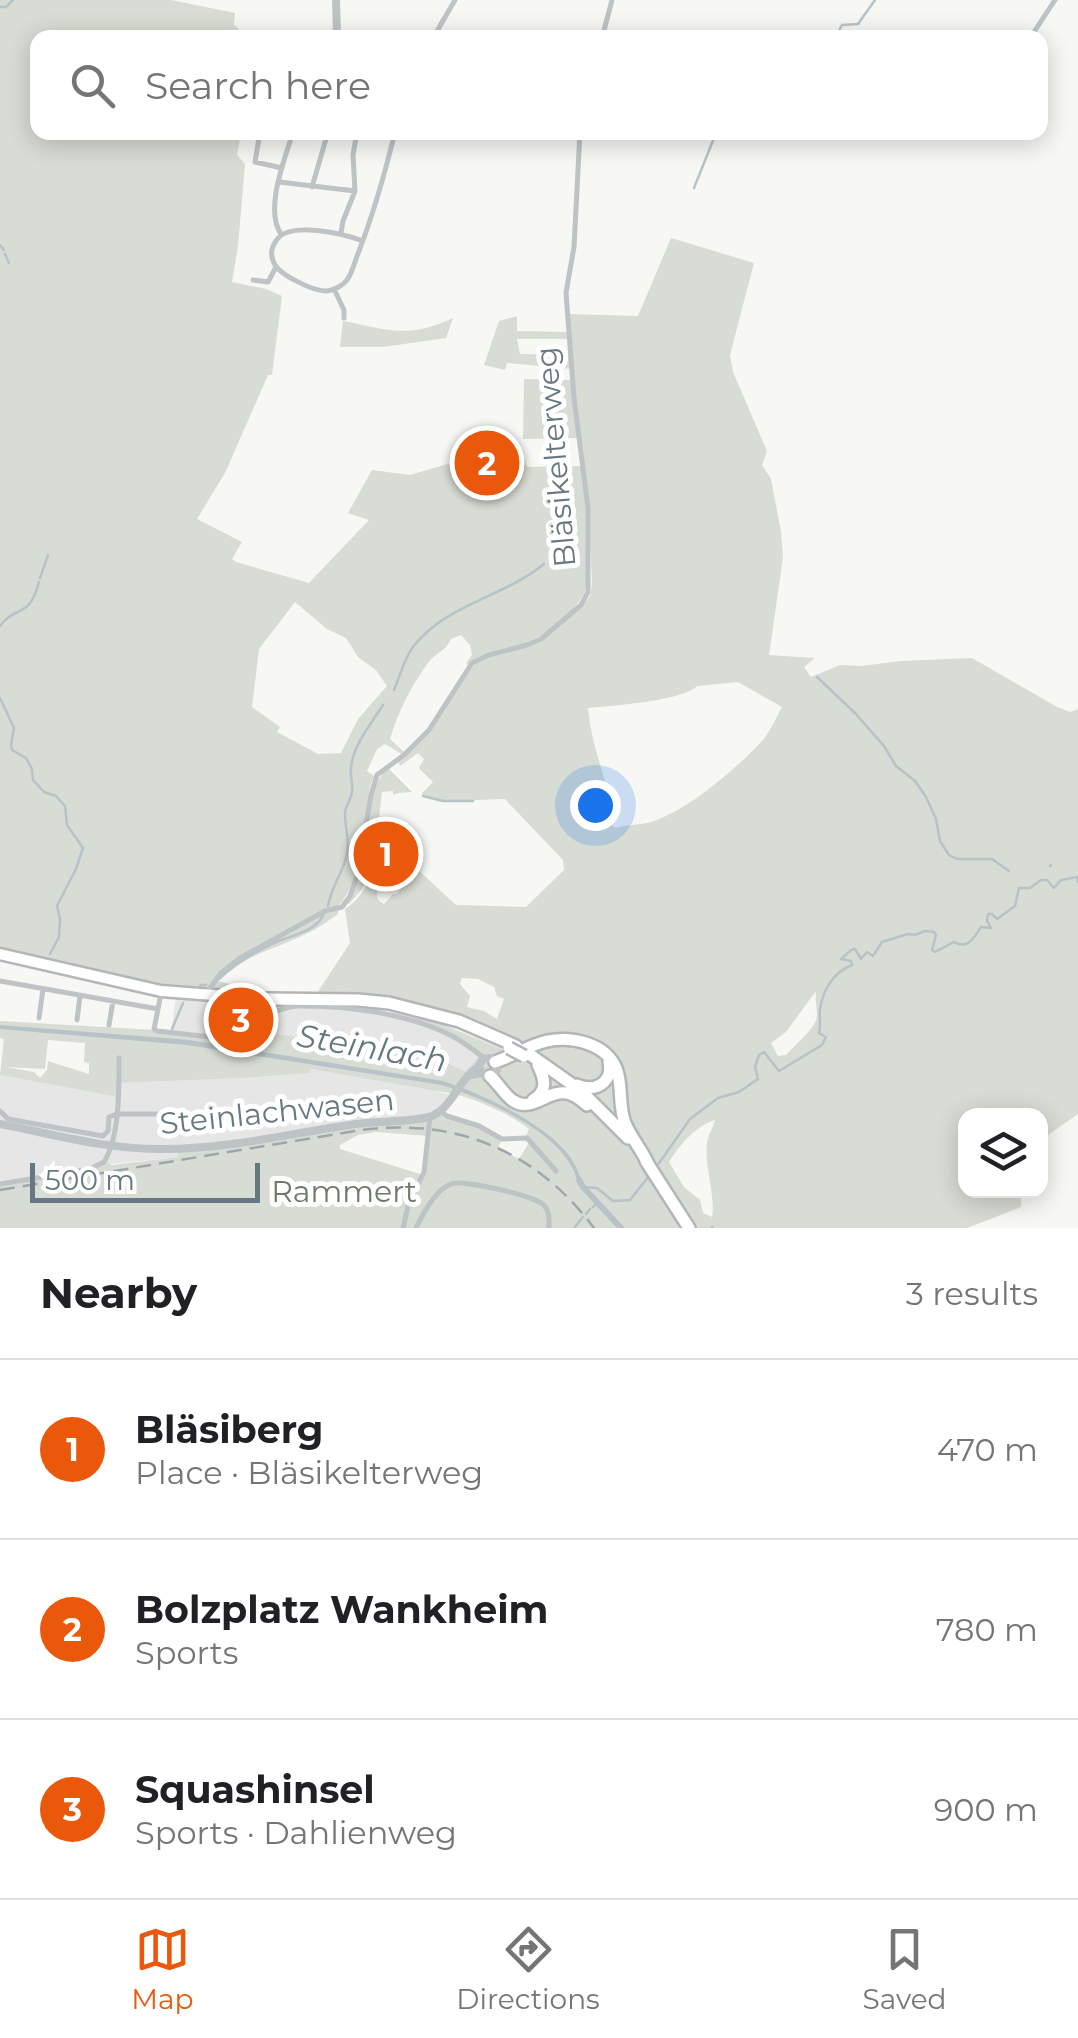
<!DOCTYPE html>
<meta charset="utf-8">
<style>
body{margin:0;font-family:Montserrat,sans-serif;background:#f6f6f6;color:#202124}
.controls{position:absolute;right:30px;bottom:30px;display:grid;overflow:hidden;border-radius:20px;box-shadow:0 5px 25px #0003}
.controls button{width:90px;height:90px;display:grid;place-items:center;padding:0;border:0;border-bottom:2px solid #e0e0e0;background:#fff;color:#202124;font:50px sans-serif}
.scale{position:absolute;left:30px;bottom:25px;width:230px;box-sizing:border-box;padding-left:10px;border:5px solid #687883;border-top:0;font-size:28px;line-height:35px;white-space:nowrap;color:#687883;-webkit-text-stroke:8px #fff;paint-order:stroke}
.you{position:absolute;left:595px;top:805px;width:35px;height:35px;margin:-25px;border:8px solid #fff;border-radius:50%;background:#1a73e8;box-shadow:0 0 0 15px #1a73e833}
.badge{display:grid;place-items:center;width:65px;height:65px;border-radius:50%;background:#ea580c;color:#fff;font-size:32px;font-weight:700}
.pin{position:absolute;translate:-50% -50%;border:5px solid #fff;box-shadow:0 2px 10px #0006}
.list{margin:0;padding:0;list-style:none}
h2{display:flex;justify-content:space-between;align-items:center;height:130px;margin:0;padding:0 40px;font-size:42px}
h2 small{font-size:32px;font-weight:400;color:#757577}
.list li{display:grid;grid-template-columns:65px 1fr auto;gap:30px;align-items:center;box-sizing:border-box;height:180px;padding:0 40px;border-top:2px solid #e0e0e0}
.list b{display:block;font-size:38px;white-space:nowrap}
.list p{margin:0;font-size:32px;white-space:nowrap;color:#757577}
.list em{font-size:32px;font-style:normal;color:#757577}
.icon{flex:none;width:55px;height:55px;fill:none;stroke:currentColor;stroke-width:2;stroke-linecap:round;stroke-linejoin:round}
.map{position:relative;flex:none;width:1078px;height:1228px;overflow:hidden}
.search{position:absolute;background:#fff;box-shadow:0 5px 25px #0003;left:30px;right:30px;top:30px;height:110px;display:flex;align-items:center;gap:25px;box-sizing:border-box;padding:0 35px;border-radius:20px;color:#757577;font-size:38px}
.sheet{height:670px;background:#fff}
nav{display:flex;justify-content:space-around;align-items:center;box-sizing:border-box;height:140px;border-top:2px solid #e0e0e0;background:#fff;font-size:28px;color:#757577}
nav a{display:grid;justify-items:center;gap:5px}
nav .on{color:#ea580c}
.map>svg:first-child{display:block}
.built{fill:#e5e6e5}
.green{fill:#d7dcd4;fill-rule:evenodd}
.water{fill:#b8c3c7}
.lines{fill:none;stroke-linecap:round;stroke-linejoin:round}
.stream{stroke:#b8c3c7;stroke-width:2.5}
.river{stroke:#b8c3c7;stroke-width:6}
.primary-casing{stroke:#b2b7ba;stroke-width:15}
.trunk-casing{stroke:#b2b6b9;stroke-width:16}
.minor{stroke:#bec3c6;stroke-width:5}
.tertiary{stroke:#bec3c6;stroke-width:8}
.primary{stroke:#fff;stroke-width:10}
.trunk{stroke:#fff;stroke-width:11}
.rail{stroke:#a0a7ac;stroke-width:2.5;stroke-dasharray:15 8;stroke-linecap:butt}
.trunk-bridge-casing{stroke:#b2b6b9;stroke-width:16;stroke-linecap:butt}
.trunk-bridge{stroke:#fff;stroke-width:11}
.labels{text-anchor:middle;stroke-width:10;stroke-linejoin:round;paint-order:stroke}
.street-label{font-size:30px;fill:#687883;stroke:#fff}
.park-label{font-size:30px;fill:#6b7b66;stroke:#fff}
.water-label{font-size:32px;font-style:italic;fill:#63787f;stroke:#fff}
</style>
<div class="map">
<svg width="1078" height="1228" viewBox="0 0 1078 1228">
<rect width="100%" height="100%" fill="#f7f7f4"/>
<!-- built -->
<path class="built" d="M176,998L248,1004L253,1007L282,1009L306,1006L387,1015L449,1034L475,1052L479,1058L467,1071L430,1056L378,1044L219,1038L171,1032Z
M311,1069L430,1089L454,1096L430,1117L177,1150L178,1157L101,1165L0,1184V1075L118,1097L119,1083L244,1078L308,1073Z"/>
<!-- green -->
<path class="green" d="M0,0H171L235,13L234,25L239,29L231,36L209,33L208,38H38V132L241,133L237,155L245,164L238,246L232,282L266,289L282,296L272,375H268L225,473L197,519L242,542L232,559L236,562L309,583L369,520L348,513L372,470L410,475L451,463L456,460L460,443L525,461L527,467L581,466L578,438L523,439L524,379L572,380V369L507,363L505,370L484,365L499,321L517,316V331L568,332L567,314L638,316L671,238L754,263L730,355L733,372L767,451L762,465L771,479L781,532L783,557L769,655L815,658L804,667L811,677L840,665L861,666L901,661L972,658L1057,707L1070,712L1078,709V1114L1041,1140L1040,1116H966V1190L1021,1191V1207L967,1228H0V1184L90,1169L104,1162L112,1165L178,1157L177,1149L417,1119L440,1111L479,1126L502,1139L498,1148L519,1159L530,1141L525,1138L529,1129C506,1112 482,1102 455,1094L311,1069L309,1073L244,1078L119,1083L118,1097L0,1075L4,1039L0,1038V1021L155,1030L212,1037L253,1031L325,1041L378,1044L430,1056L466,1071L478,1058C456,1023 338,1003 297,1006C285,1007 271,1012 259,1015L248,1004L165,997L160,999L161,991L0,951ZM517,339H569L570,355L520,354ZM586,508L589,514L592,583L590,596L582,607L532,645L478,661L465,674L430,731L398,761L400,766L418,753L424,759L419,768L433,782L422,793L424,796L446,801L505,799L563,860L564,870L526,907L456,905L418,870L402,861L400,889L397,894H393L384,904L379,901L377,897L381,859L378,860C370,878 363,898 345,909L350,943L319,990L316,999L460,1018L522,1046L507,1051L439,1023L361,1006L233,996L234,985L218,981C247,953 277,949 310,932C320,927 329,920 338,914V906C363,881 364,821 370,786L374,776L367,771L377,749L385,744L402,754L405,753L390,739C398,712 411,686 428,663C435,653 446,651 451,639L461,635L470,645L472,655L466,663L468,665C485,650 506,650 526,643C547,636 583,606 587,585ZM295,602L327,629L346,638L358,657L376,670L387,686L358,719L341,753L318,754L277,732L280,727L252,707L259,649ZM738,682L782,707C776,718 770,732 762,741C736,769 684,814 647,823C637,825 626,825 616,828L603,821L600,810L610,800C602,767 591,742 588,708C611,706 682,701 697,686ZM462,978L478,979L494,987L497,996L504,999L497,1019L484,1011L467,1007L470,996L460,984ZM816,991C815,1000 817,1008 817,1016C817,1027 794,1046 786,1055L778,1056L771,1043L786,1032ZM48,1040L85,1043L84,1062L89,1063V1074L48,1061L47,1070L40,1078L34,1072L6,1067L45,1069ZM715,1120C713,1128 708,1135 707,1143C704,1165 716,1197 712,1217L703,1213L700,1200L684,1187L669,1162C680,1145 695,1126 715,1120ZM376,1132L429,1136L423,1175L340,1149V1145L358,1135Z
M453,318L446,338L383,347H340L343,321C389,330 408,339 453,318Z
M388,768L412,792L398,793L393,795V791L382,792L378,826L387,827L386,836L379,838L375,844V860L362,889L349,904L347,903C374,865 357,795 388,768Z"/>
<!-- water -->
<path class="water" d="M0,1025L189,1040L443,1081C482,1094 546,1123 571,1158C576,1166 580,1177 585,1186L581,1187C576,1178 573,1166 566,1158C543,1125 480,1097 442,1085L187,1045L0,1029Z"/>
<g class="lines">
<!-- stream -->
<path class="stream" d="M0,7H6L13,0
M835,38L842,25L858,24L875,0
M715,134L716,132
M694,188L714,138
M0,245L4,250
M5,254L9,263
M40,578L48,555
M0,626C16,604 29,620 39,582
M817,677L855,713L884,746L896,766L915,781L926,797L936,819L940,841L949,855L957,859H992L1009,871
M394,690C400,676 404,659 413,647C446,604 504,597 544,564
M0,698L14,728L11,744L12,750L26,758L32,769L33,780L44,792L56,796L65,806L67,825L83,848L76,869L57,906L60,919L59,937L50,954
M423,796L443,801H473
M1050,866L1051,865
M328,906C331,887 343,873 347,854C350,841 345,828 345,814C345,806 351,800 352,792C353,784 350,776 351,768C353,745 371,724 383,705
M219,979C235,964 254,952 274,943C291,935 313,933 323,916
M196,990L201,985H206
M172,1029L183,1003
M657,1166L690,1119L718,1098L739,1092L758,1079L755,1067L759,1055L764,1052L779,1071L822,1045L826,1037L819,1033C821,1025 819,1017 820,1009C823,989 834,972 852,965L851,961L841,959L851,950L855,949L861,959L867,952L873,956L882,942L908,934L915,935L925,931L934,932L936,935L932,950L935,952L954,942C968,950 974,938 981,927L991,928L987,921L988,914H992L997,919L1015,906L1019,888H1030L1041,880H1047L1054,888L1061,880L1077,877L1078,882
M583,1187L597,1188L613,1201L630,1200L649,1176
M593,1207L598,1202
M586,1214L590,1209
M712,1227L713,1228
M574,1228L583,1217"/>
<!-- river -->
<path class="river" d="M579,1180L583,1187L621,1228"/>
<!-- primary casing -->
<g class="primary-casing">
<path id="primary" d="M0,954L161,991L267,999"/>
</g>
<!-- trunk casing -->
<g class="trunk-casing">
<path id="trunk" d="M267,999L358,1000L389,1003L459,1021L516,1046
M529,1054L580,1090L628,1138
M495,1062C513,1056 529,1045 547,1041C572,1036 605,1043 616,1068C623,1086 618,1105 625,1123C631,1138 642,1150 648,1164
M490,1076C498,1083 504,1094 512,1100C531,1114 547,1090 566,1093C575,1094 581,1100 587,1105
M577,1085C596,1093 613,1082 609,1062
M533,1100C548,1091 545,1079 538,1065
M646,1161L689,1228"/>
</g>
<!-- minor -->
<path class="minor" d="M433,38L455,0
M602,38L612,0
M1030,38L1055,0
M260,132L255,162L282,168
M279,182L355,191
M312,187L328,132
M341,233L343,221L355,191L353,155L357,132
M281,234C264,209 285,159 293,132
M363,241C344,234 288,220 276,241C271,248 270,255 274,263C279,275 315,292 327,291C335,290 343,285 347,280C353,272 355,260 359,251C374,212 385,173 395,132
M253,280L268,282L276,267
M334,289L344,310V318
M0,981L158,1009
M205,995L221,973L240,958L325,911L342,907L350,896L358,873L371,795L377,775L404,755L429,730L472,663L489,655L527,645L541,639L581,605L588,592V508L574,398L566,293L574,247L580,132
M160,999L154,1029L157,1031L219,1038L251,1032L259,1015C273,1014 284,1007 297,1006C345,1005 410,1014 452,1036C464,1042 474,1051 485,1058
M39,1018L43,989
M77,1020L80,996
M109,1025L113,1001
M0,1111L8,1119L103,1136L108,1131L109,1117L117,1114
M440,1111L447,1116L479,1126L502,1139L527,1138L556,1171
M117,1114H211
M0,1184L90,1169L104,1162C120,1136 119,1089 119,1058
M403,1228L408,1206L424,1172L430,1117
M416,1228C423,1214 435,1190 451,1184C463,1179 535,1196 544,1205C550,1212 549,1219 549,1228"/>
<!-- tertiary -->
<path class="tertiary" d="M336,0L337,38
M472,1075L481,1073L486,1076L493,1075L497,1070L495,1062L491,1058L483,1059L479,1065L481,1073
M0,1124C52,1134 105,1149 159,1149C225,1150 291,1133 356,1124C375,1121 418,1122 432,1116C454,1106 458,1079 479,1067"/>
<!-- primary -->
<use href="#primary" class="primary"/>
<!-- trunk -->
<use href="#trunk" class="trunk"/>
<!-- rail -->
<path class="rail" d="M0,1190L355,1131C452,1116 535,1149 594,1228"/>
<!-- trunk-bridge casing -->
<g class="trunk-bridge-casing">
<path id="trunk-bridge" d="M509,1048L524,1056"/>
</g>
<!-- trunk-bridge -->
<use href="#trunk-bridge" class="trunk-bridge"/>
</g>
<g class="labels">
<!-- street labels -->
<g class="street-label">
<text transform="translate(556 457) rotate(-95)" y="10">Bläsikelterweg</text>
<text transform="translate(277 1112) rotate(-6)" y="10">Steinlachwasen</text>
</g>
<!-- park labels -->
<g class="park-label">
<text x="344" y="1202">Rammert</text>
</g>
<!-- water labels -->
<g class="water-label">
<text transform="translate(372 1048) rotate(10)" y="11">Steinlach</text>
</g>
</g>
</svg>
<div class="controls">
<button><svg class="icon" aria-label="layers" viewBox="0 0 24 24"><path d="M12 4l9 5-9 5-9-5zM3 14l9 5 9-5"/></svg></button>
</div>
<div class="scale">500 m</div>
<div class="you"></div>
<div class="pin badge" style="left:386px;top:854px">1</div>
<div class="pin badge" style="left:487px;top:463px">2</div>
<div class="pin badge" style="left:241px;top:1020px">3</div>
<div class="search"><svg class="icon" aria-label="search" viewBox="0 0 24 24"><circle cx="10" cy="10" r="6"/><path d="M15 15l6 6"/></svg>Search here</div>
</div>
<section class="sheet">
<h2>Nearby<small>3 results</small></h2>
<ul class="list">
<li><span class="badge">1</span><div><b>Bläsiberg</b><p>Place · Bläsikelterweg</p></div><em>470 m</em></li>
<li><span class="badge">2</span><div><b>Bolzplatz Wankheim</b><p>Sports</p></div><em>780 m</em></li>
<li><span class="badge">3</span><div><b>Squashinsel</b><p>Sports · Dahlienweg</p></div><em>900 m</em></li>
</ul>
</section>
<nav>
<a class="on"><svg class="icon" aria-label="map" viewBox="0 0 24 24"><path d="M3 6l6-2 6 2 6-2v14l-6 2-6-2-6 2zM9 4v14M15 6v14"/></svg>Map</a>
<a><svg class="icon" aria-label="directions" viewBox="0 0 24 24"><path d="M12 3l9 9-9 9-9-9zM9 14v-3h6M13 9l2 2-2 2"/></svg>Directions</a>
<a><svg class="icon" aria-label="saved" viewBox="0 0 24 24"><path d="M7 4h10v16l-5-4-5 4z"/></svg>Saved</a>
</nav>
